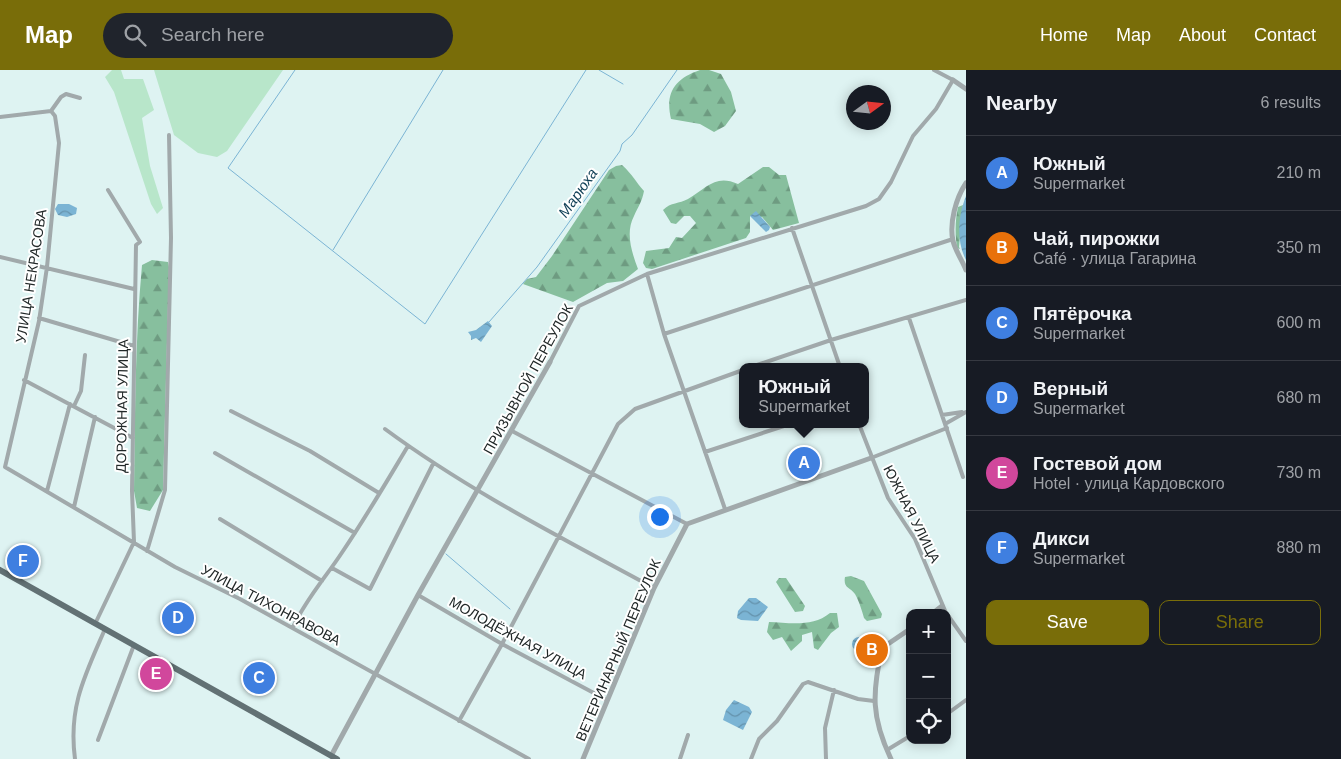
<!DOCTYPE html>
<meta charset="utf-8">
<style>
body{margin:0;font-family:Arial,sans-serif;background:#20242c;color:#f1f3f6}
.controls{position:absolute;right:15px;bottom:15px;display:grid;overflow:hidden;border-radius:10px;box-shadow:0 2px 12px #0003}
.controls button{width:45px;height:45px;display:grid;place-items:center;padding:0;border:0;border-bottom:1px solid #363941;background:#171b24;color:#f1f3f6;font:25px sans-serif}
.compass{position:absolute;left:846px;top:15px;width:45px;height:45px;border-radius:50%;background:#171b24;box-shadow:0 2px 12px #0003;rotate:75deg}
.you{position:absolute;left:659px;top:446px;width:18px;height:18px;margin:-12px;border:4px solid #fff;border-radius:50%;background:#1a73e8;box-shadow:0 0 0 8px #1a73e833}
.badge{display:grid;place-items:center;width:32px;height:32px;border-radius:50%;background:#796d09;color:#fff;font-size:16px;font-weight:700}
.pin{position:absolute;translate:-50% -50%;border:2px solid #fff;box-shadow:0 1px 5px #0006}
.popup{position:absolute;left:739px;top:293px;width:130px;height:65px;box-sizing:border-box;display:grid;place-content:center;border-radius:10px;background:#171b24;filter:drop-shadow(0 1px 4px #0005);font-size:16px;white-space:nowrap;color:#9ea1a6}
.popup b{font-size:19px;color:#f1f3f6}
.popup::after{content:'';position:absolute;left:50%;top:100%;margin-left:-10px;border:10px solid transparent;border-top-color:#171b24}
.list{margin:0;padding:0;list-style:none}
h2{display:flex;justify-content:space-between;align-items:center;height:65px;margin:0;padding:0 20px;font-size:21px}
h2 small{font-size:16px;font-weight:400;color:#9ea1a6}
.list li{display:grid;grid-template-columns:32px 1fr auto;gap:15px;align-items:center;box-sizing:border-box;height:75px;padding:0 20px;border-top:1px solid #363941}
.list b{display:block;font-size:19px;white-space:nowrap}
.list p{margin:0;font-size:16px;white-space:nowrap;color:#9ea1a6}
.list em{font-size:16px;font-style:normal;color:#9ea1a6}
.actions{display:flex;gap:10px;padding:15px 20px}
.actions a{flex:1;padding:11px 0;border:1px solid #796d09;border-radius:10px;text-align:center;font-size:18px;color:#796d09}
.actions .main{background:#796d09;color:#fff}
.icon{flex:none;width:28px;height:28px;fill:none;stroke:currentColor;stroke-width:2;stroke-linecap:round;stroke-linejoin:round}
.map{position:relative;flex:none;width:966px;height:689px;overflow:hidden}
header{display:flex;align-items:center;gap:30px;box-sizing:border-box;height:70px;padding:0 25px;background:#796d09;color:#fff}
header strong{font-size:24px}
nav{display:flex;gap:28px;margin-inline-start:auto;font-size:18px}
.search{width:350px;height:45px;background:#20242c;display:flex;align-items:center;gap:12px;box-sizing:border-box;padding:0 18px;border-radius:28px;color:#9ea1a6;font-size:19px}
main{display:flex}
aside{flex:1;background:#171b24}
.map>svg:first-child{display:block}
.grass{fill:#b8e6ca}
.forest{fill:url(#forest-firs)}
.water{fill:url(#water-waves)}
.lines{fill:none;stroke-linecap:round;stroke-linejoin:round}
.stream{stroke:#7bb4d4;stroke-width:1}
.minor{stroke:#a1a9ab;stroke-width:4}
.tertiary{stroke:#a1a9ab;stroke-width:5}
.primary{stroke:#627174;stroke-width:6}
.labels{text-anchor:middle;stroke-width:4;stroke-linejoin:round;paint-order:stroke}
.street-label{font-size:14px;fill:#212828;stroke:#fff}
.water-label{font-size:15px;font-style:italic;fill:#0f3f55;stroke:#fff}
</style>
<header>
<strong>Map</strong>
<div class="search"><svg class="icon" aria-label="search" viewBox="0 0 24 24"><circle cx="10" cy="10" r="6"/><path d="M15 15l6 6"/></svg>Search here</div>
<nav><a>Home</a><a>Map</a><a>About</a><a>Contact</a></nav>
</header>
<main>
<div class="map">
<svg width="966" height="689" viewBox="0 0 966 689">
<defs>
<pattern id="forest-firs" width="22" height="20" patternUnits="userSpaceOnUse" patternTransform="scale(1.25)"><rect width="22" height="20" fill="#87bf9e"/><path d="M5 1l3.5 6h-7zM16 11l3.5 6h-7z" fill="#6e9b81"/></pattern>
<pattern id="water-waves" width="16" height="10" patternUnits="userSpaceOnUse" patternTransform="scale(1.25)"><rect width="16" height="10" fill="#7bb4d4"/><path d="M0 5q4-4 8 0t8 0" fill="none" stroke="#6492ac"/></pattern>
</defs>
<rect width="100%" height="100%" fill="#def3f2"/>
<!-- grass -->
<path class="grass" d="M112,0H121L124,9H143L154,40L142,48L150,96L163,138L157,144L151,134L114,22L105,7Z
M154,0H283L227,81L217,87L198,83L174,65Z"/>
<!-- forest -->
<path class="forest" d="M700,0H709L721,4L731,22L736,41L725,56L714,62L700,54L671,49C665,23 674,9 700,0Z
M622,95C633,105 635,111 644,121C642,132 638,137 634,146C625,163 632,183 638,199L623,211L607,213L573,232L523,214L527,209L536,207L552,186L609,100L616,96Z
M763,97H769L779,105H786L799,153L773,160L762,147L750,146V162L746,168L652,199L646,198L643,193L646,181L669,178L676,167L682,168L696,153L690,146H684L676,154L671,153L663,140C671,132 679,134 688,129C707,118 715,104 738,114Z
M963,135L959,177L960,179L957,178C955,164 955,151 958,137Z
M152,190L168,192L169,197L163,420L150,441L137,438L134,421C135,345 135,270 142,195Z
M851,506L864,511L882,544L881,548L867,551L864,548C862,541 859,531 855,524C850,517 843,518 845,507Z
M779,508H786L805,536L803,541L795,542L776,512Z
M830,543H837L839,557L831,563L818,580L814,578L812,562L802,565V571L791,581L782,567L773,570L767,562L769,552C791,553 813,557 830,543Z"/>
<!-- water -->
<path class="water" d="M966,126V190C956,171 958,146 966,126Z
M58,134H69L77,138L76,144L67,147L58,145L55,139Z
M756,141L770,157L769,160L766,162L750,146Z
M488,251L492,256L481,272L476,268L471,270V266L468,262L476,260Z
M749,528H756L768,537L758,551L741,550L737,548L738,541Z
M852 574a7 7 0 1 1 14 0a7 7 0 1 1-14 0Z
M734,630L749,637L752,642L743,660L723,650L726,640Z"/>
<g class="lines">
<!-- stream -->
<path class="stream" d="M295,0L228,98L425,254L586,0
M599,0L623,14
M333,180L443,0
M489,252L537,197L620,81L622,74L632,65L677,0
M446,484L510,539"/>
<!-- minor -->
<path class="minor" d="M51,41L61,27L66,24L80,28
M0,47L51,41L55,46L59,73L47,197L39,251L5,397L175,497L240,529L529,689
M792,158L840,297
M0,187L134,219
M647,204L664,264L725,439
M39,248L134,276
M909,248L963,407
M664,264L953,169
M550,292L579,236L647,204L866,136L879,129L891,112L913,66L936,39L953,10L934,0
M751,297L831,270L966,230
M24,310L133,368
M74,336L81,321L85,285
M231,341L310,381L379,423
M942,345L962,342
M859,354L888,428L915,469L946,543
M945,354L966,342
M385,359C469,421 562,468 654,518
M512,361L687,454
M705,382L790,354
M215,383L355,463
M871,388L947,358
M47,421L70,334
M74,437L95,347
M220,449L322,511
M147,481L165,420L171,168L169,65
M332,498L370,519L433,394
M418,525L502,574L607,630
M947,544L966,571
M95,554L134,472L132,421L136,175L140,172L108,120
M293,557C306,529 326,507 343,481C366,447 387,411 408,376
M947,644L966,630
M459,651L502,574L618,354L635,339L743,300
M98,670L134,575
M887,680L910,666
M75,689C68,637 85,605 105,559
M680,689L688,665
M751,689L759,669L777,651L803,614L808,612L858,629L874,631
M826,689L825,658L834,620"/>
<!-- tertiary -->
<path class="tertiary" d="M953,10L966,19
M966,113C956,128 949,153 953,171C956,182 962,190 966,200
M933,543L942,536
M331,686L418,525L550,292
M583,689L654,518L687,454L871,388
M891,689C871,647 872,623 882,578L910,559"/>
<!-- primary -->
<path class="primary" d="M0,500L337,689"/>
</g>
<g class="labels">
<!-- street labels -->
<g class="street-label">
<text transform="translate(31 206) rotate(-81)" y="5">УЛИЦА НЕКРАСОВА</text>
<text transform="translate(528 309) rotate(-61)" y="5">ПРИЗЫВНОЙ ПЕРЕУЛОК</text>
<text transform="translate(122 336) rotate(-89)" y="5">ДОРОЖНАЯ УЛИЦА</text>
<text transform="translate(912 444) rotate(63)" y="5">ЮЖНАЯ УЛИЦА</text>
<text transform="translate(271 535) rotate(28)" y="5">УЛИЦА ТИХОНРАВОВА</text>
<text transform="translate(518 568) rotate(29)" y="5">МОЛОДЁЖНАЯ УЛИЦА</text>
<text transform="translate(618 580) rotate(-67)" y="5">ВЕТЕРИНАРНЫЙ ПЕРЕУЛОК</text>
</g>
<!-- water labels -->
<g class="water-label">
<text transform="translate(578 123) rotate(-55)" y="5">Марюха</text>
</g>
</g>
</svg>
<div class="controls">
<button>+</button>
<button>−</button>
<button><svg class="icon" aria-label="locate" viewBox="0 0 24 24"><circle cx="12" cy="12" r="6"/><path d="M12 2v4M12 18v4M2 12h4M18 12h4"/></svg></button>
</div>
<svg class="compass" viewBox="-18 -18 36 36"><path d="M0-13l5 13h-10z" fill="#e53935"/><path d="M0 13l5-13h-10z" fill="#9ea1a6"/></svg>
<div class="you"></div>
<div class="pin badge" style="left:804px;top:393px;background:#3f7fe0">A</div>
<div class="popup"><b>Южный</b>Supermarket</div>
<div class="pin badge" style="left:872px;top:580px;background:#e8710a">B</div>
<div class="pin badge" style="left:259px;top:608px;background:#3f7fe0">C</div>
<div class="pin badge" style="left:178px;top:548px;background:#3f7fe0">D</div>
<div class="pin badge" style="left:156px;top:604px;background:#d1479c">E</div>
<div class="pin badge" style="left:23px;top:491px;background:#3f7fe0">F</div>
</div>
<aside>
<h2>Nearby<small>6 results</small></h2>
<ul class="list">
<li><span class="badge" style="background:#3f7fe0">A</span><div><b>Южный</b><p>Supermarket</p></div><em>210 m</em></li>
<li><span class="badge" style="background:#e8710a">B</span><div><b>Чай, пирожки</b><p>Café · улица Гагарина</p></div><em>350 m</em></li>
<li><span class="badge" style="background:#3f7fe0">C</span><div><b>Пятёрочка</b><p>Supermarket</p></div><em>600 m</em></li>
<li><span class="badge" style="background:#3f7fe0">D</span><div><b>Верный</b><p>Supermarket</p></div><em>680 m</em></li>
<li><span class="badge" style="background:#d1479c">E</span><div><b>Гостевой дом</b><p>Hotel · улица Кардовского</p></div><em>730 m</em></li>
<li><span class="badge" style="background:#3f7fe0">F</span><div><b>Дикси</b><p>Supermarket</p></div><em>880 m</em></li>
</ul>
<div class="actions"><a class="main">Save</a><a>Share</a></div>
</aside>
</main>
